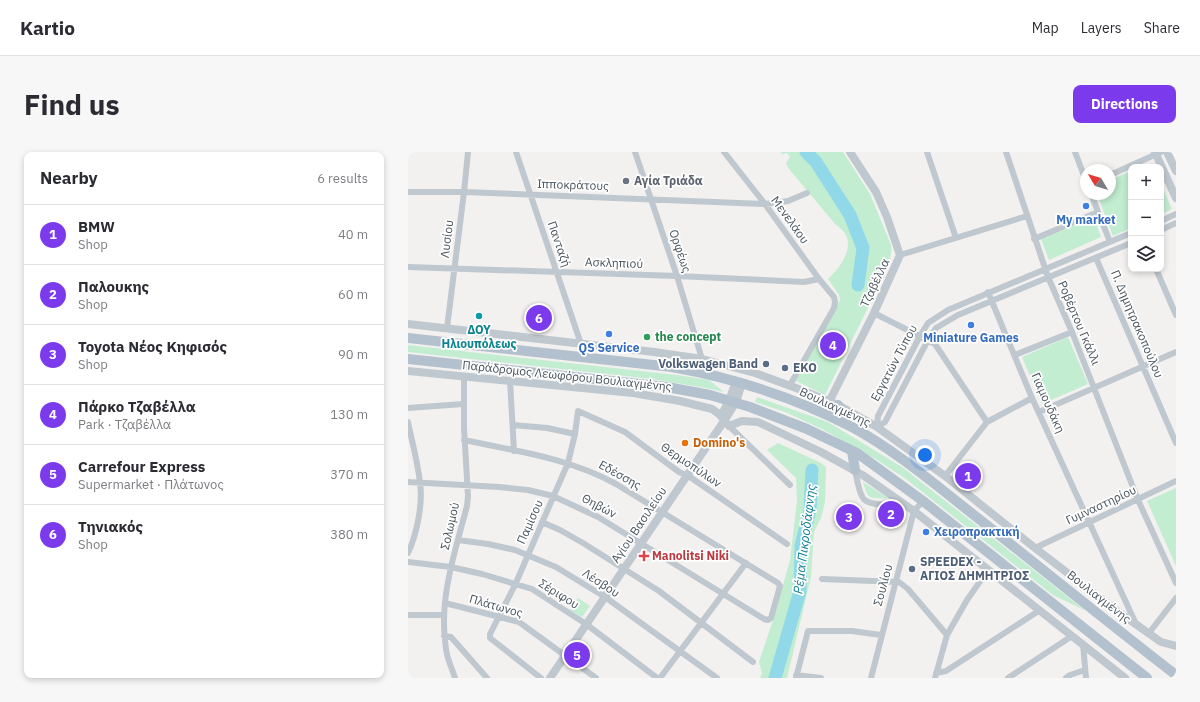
<!DOCTYPE html>
<meta charset="utf-8">
<style>
body{margin:0;font-family:"IBM Plex Sans",sans-serif;background:#f7f7f7;color:#2b2b33}
.controls{position:absolute;right:12px;top:12px;display:grid;overflow:hidden;border-radius:8px;box-shadow:0 2px 6px #0003}
.controls button{width:36px;height:36px;display:grid;place-items:center;padding:0;border:0;border-bottom:1px solid #e1e1e2;background:#fff;color:#2b2b33;font:20px sans-serif}
.compass{position:absolute;left:672px;top:12px;width:36px;height:36px;border-radius:50%;background:#fff;box-shadow:0 2px 6px #0003;rotate:308deg}
.you{position:absolute;left:517px;top:303px;width:14px;height:14px;margin:-10px;border:3px solid #fff;border-radius:50%;background:#1a73e8;box-shadow:0 0 0 6px #1a73e833}
.badge{display:grid;place-items:center;width:26px;height:26px;border-radius:50%;background:#7c3aed;color:#fff;font-size:13px;font-weight:700}
.pin{position:absolute;translate:-50% -50%;border:2px solid #fff;box-shadow:0 1px 4px #0006}
.list{margin:0;padding:0;list-style:none}
h2{display:flex;justify-content:space-between;align-items:center;height:52px;margin:0;padding:0 16px;font-size:17px}
h2 small{font-size:13px;font-weight:400;color:#7c7c81}
.list li{display:grid;grid-template-columns:26px 1fr auto;gap:12px;align-items:center;box-sizing:border-box;height:60px;padding:0 16px;border-top:1px solid #e1e1e2}
.list b{display:block;font-size:15px;white-space:nowrap}
.list p{margin:0;font-size:13px;white-space:nowrap;color:#7c7c81}
.list em{font-size:13px;font-style:normal;color:#7c7c81}
.icon{flex:none;width:22px;height:22px;fill:none;stroke:currentColor;stroke-width:2;stroke-linecap:round;stroke-linejoin:round}
.map{position:relative;flex:none;width:768px;height:526px;overflow:hidden;border-radius:8px}
header{display:flex;align-items:center;gap:24px;box-sizing:border-box;height:56px;padding:0 20px;background:#fff;border-bottom:1px solid #e1e1e2}
header strong{font-size:19px}
nav{display:flex;gap:22px;margin-inline-start:auto;font-size:14px}
.intro{display:flex;align-items:center;justify-content:space-between;box-sizing:border-box;height:96px;padding:0 24px}
h1{margin:0;font-size:28px}
.button{padding:10px 18px;border-radius:8px;background:#7c3aed;color:#fff;font-size:14px;font-weight:700}
main{display:flex;gap:24px;padding:0 24px}
aside{flex:1;background:#fff;border-radius:8px;box-shadow:0 2px 6px #0003}
.map>svg:first-child{display:block}
.green{fill:#c2edd1}
.lines{fill:none;stroke-linecap:round;stroke-linejoin:round}
.river{stroke:#91d9e8;stroke-width:13}
.minor{stroke:#bfc8ce;stroke-width:6}
.tertiary{stroke:#bfc8ce;stroke-width:8}
.primary{stroke:#b2c1cd;stroke-width:10}
.worship-dot{fill:#6b7280;stroke:#fff;stroke-width:1.5}
.shop-dot{fill:#3f7fe0;stroke:#fff;stroke-width:1.5}
.culture-dot{fill:#0f9aa8;stroke:#fff;stroke-width:1.5}
.leisure-dot{fill:#2e9e5b;stroke:#fff;stroke-width:1.5}
.service-dot{fill:#5c6f8a;stroke:#fff;stroke-width:1.5}
.food-dot{fill:#e8710a;stroke:#fff;stroke-width:1.5}
.health-dot{fill:#e0444e;stroke:#fff;stroke-width:1.5}
.labels{text-anchor:middle;stroke-width:3.5;stroke-linejoin:round;paint-order:stroke}
.worship-label{font-size:12px;font-weight:bold;fill:#5b616d;stroke:#fff;text-anchor:start}
.street-label{font-size:12px;fill:#49545d;stroke:#fff}
.shop-label{font-size:12px;font-weight:bold;fill:#366cbe;stroke:#fff}
.culture-label{font-size:12px;font-weight:bold;fill:#0d838f;stroke:#fff}
.leisure-label{font-size:12px;font-weight:bold;fill:#27864d;stroke:#fff;text-anchor:start}
.service-label{font-size:12px;font-weight:bold;fill:#4e5e75;stroke:#fff;text-anchor:start}
.food-label{font-size:12px;font-weight:bold;fill:#c56008;stroke:#fff;text-anchor:start}
.health-label{font-size:12px;font-weight:bold;fill:#be3a42;stroke:#fff;text-anchor:start}
.water-label{font-size:13px;font-style:italic;fill:#148096;stroke:#fff}
</style>
<header>
<strong>Kartio</strong>
<nav><a>Map</a><a>Layers</a><a>Share</a></nav>
</header>
<div class="intro"><h1>Find us</h1><a class="button">Directions</a></div>
<main>
<aside>
<h2>Nearby<small>6 results</small></h2>
<ul class="list">
<li><span class="badge">1</span><div><b>BMW</b><p>Shop</p></div><em>40 m</em></li>
<li><span class="badge">2</span><div><b>Παλουκης</b><p>Shop</p></div><em>60 m</em></li>
<li><span class="badge">3</span><div><b>Toyota Νέος Κηφισός</b><p>Shop</p></div><em>90 m</em></li>
<li><span class="badge">4</span><div><b>Πάρκο Τζαβέλλα</b><p>Park · Τζαβέλλα</p></div><em>130 m</em></li>
<li><span class="badge">5</span><div><b>Carrefour Express</b><p>Supermarket · Πλάτωνος</p></div><em>370 m</em></li>
<li><span class="badge">6</span><div><b>Τηνιακός</b><p>Shop</p></div><em>380 m</em></li>
</ul>
</aside>
<div class="map">
<svg width="768" height="526" viewBox="0 0 768 526">
<rect width="100%" height="100%" fill="#f3f0f0"/>
<!-- green -->
<path class="green" d="M373,0H435L462,42L483,93C486,113 464,147 455,166C442,192 430,217 417,243L388,229L432,148L431,143L420,127C435,113 452,88 428,73L381,17L378,11L382,5L379,1L374,2Z
M723,19V76L705,84L689,42H702V28Z
M753,32L764,57L753,62Z
M686,66L693,85L641,108L633,87Z
M660,185L680,232L634,252L614,205Z
M0,193L269,223L301,228L316,240L298,236L244,227L0,200Z
M349,245L420,270L494,315L678,459L645,443L498,327L469,308L414,277L377,260L347,250Z
M370,291L413,311L418,315L417,350L413,366L406,380L403,425L379,526H352L354,521L351,510L366,465L382,408L389,349L388,326L359,298Z
M455,330L480,346C462,346 460,349 455,330Z
M768,336V414L739,349Z
M170,446L182,454L174,465L162,458Z"/>
<g class="lines">
<!-- river -->
<path class="river" d="M398,0L408,10L442,63L455,96L450,133
M367,526L392,439L393,394L402,358L404,318"/>
<!-- minor -->
<path class="minor" d="M108,0L173,192
M227,0L269,124L294,207
M316,0L357,52L411,127L426,145L427,150L426,156L382,233
M519,0L548,86
M598,0L640,125L664,180L730,348L768,431
M667,0L678,29
M702,23L753,0
M0,40H56L357,52L380,49L399,41
M683,42L702,90
M753,69L768,62
M753,78L768,71
M626,87L690,60
M492,103L619,64
M688,106L768,291
M0,115L269,124L396,130L411,127
M748,117L768,163
M580,140L624,246L728,472
M466,161L527,192L579,270
M39,176L56,40L60,0
M607,203L664,180
M102,229L106,299
M0,256L55,252
M631,260L768,200
M0,270C4,290 10,311 12,331C15,351 9,382 0,401
M105,273L139,276L167,282
M321,274L382,333
M469,275L470,264L512,184L520,171L540,158L723,81
M469,275L477,270L520,188L528,176L550,163L723,91
M447,318C449,327 450,338 455,346C460,355 486,352 497,353
M537,324L579,270L624,246
M0,330L91,335L120,338L145,344L190,365L356,467L360,468L363,466L372,434L370,431L208,332C161,306 108,299 56,288
M134,370L152,378L175,391L251,439L345,510
M50,388L80,392L107,398L148,415L197,445L309,526
M627,396L768,329
M0,410L43,415L74,422L124,437L178,472L249,526
M414,427L491,430L500,437L539,483
M37,451L111,470L188,526
M0,463H35
M741,481L768,446
M36,484L43,485L79,526
M675,492L678,526
M528,521L538,519L632,458
M388,523L413,526
M47,526C44,516 39,507 38,497C30,448 47,400 59,354L60,344L56,276V225
M133,526L82,486V482L107,433L160,311L167,282L170,259L217,280L271,320L282,325L379,392
M252,526L338,411
M388,526L400,479H444L473,483
M463,526L506,359L515,349
M527,526L539,483L559,448L580,418
M600,526L664,484
M658,526L662,523L677,518"/>
<!-- tertiary -->
<path class="tertiary" d="M747,0L768,46
M759,0L768,19
M0,172L246,200L294,207L347,221L396,239L430,253L469,275L537,324L627,396L709,459L753,490L768,494
M0,219L225,241L272,249L304,257L311,262L321,274L334,269L350,270L413,300L456,324L506,359L717,526
M421,250L466,161L492,103L479,65L468,40L442,0
M313,264L321,249L328,229
M142,526L316,269L328,250L334,231"/>
<!-- primary -->
<path class="primary" d="M0,186L264,215C326,226 388,246 444,275C490,300 530,335 571,367C637,419 702,472 768,523
M0,207L259,235L302,243L342,255L399,277L449,301L515,349L739,526
M429,268L430,253
M444,299L447,318"/>
</g>
<!-- markers -->
<circle class="worship-dot" cx="218" cy="29" r="4"/>
<g class="shop-dot">
<circle cx="678" cy="54" r="4"/>
<circle cx="563" cy="173" r="4"/>
<circle cx="201" cy="182" r="4"/>
<circle cx="518" cy="380" r="4"/>
</g>
<circle class="culture-dot" cx="71" cy="164" r="4"/>
<circle class="leisure-dot" cx="239" cy="185" r="4"/>
<g class="service-dot">
<circle cx="358" cy="212" r="4"/>
<circle cx="377" cy="216" r="4"/>
<circle cx="504" cy="417" r="4"/>
</g>
<circle class="food-dot" cx="277" cy="291" r="4"/>
<path class="health-dot" d="M234 398h4v4h4v4h-4v4h-4v-4h-4v-4h4z"/>
<g class="labels">
<!-- worship labels -->
<g class="worship-label">
<text x="226" y="33">Αγία Τριάδα</text>
</g>
<!-- street labels -->
<g class="street-label">
<text transform="translate(165 33) rotate(2)" y="4">Ιπποκράτους</text>
<text transform="translate(382 68) rotate(54)" y="4">Μενελάου</text>
<text transform="translate(39 87) rotate(-83)" y="4">Λυσίου</text>
<text transform="translate(151 92) rotate(71)" y="4">Πανταζή</text>
<text transform="translate(272 99) rotate(71)" y="4">Ορφέως</text>
<text transform="translate(206 111) rotate(2)" y="4">Ασκληπιού</text>
<text transform="translate(467 131) rotate(-65)" y="4">Τζαβέλλα</text>
<text transform="translate(671 171) rotate(67)" y="4">Ροβέρτου Γκάλλι</text>
<text transform="translate(729 172) rotate(67)" y="4">Π. Δημητρακοπούλου</text>
<text transform="translate(486 211) rotate(-62)" y="4">Εργατών Τύπου</text>
<text transform="translate(159 224) rotate(6)" y="4">Παράδρομος Λεωφόρου Βουλιαγμένης</text>
<text transform="translate(640 251) rotate(66)" y="4">Γιαμουδάκη</text>
<text transform="translate(427 255) rotate(25)" y="4">Βουλιαγμένης</text>
<text transform="translate(283 313) rotate(34)" y="4">Θερμοπύλων</text>
<text transform="translate(212 323) rotate(29)" y="4">Εδέσσης</text>
<text transform="translate(693 353) rotate(-25)" y="4">Γυμναστηρίου</text>
<text transform="translate(191 354) rotate(28)" y="4">Θηβών</text>
<text transform="translate(122 370) rotate(-66)" y="4">Παμίσου</text>
<text transform="translate(231 373) rotate(-56)" y="4">Αγίου Βασιλείου</text>
<text transform="translate(42 374) rotate(-77)" y="4">Σολωμού</text>
<text transform="translate(193 431) rotate(33)" y="4">Λέσβου</text>
<text transform="translate(475 433) rotate(-75)" y="4">Σουλίου</text>
<text transform="translate(151 442) rotate(32)" y="4">Σέριφου</text>
<text transform="translate(691 445) rotate(38)" y="4">Βουλιαγμένης</text>
<text transform="translate(88 454) rotate(16)" y="4">Πλάτωνος</text>
</g>
<!-- shop labels -->
<g class="shop-label">
<text x="678" y="72">My market</text>
<text x="563" y="190">Miniature Games</text>
<text x="201" y="200">QS Service</text>
<text x="526" y="384" text-anchor="start">Χειροπρακτική</text>
</g>
<!-- culture labels -->
<g class="culture-label">
<text x="71" y="182">ΔΟΥ<tspan x="71" dy="14">Ηλιουπόλεως</tspan></text>
</g>
<!-- leisure labels -->
<g class="leisure-label">
<text x="247" y="189">the concept</text>
</g>
<!-- service labels -->
<g class="service-label">
<text x="350" y="216" text-anchor="end">Volkswagen Band</text>
<text x="385" y="220">EKO</text>
<text x="512" y="414">SPEEDEX -<tspan x="512" dy="14">ΑΓΙΟΣ ΔΗΜΗΤΡΙΟΣ</tspan></text>
</g>
<!-- food labels -->
<g class="food-label">
<text x="285" y="295">Domino's</text>
</g>
<!-- health labels -->
<g class="health-label">
<text x="244" y="408">Manolitsi Niki</text>
</g>
<!-- water labels -->
<g class="water-label">
<text transform="translate(396 387) rotate(-83)" y="5">Ρέμα Πικροδάφνης</text>
</g>
</g>
</svg>
<div class="controls">
<button>+</button>
<button>−</button>
<button><svg class="icon" aria-label="layers" viewBox="0 0 24 24"><path d="M12 4l9 5-9 5-9-5zM3 14l9 5 9-5"/></svg></button>
</div>
<svg class="compass" viewBox="-18 -18 36 36"><path d="M0-13l5 13h-10z" fill="#e53935"/><path d="M0 13l5-13h-10z" fill="#7c7c81"/></svg>
<div class="you"></div>
<div class="pin badge" style="left:560px;top:324px">1</div>
<div class="pin badge" style="left:483px;top:362px">2</div>
<div class="pin badge" style="left:441px;top:365px">3</div>
<div class="pin badge" style="left:425px;top:193px">4</div>
<div class="pin badge" style="left:169px;top:503px">5</div>
<div class="pin badge" style="left:131px;top:166px">6</div>
</div>
</main>
